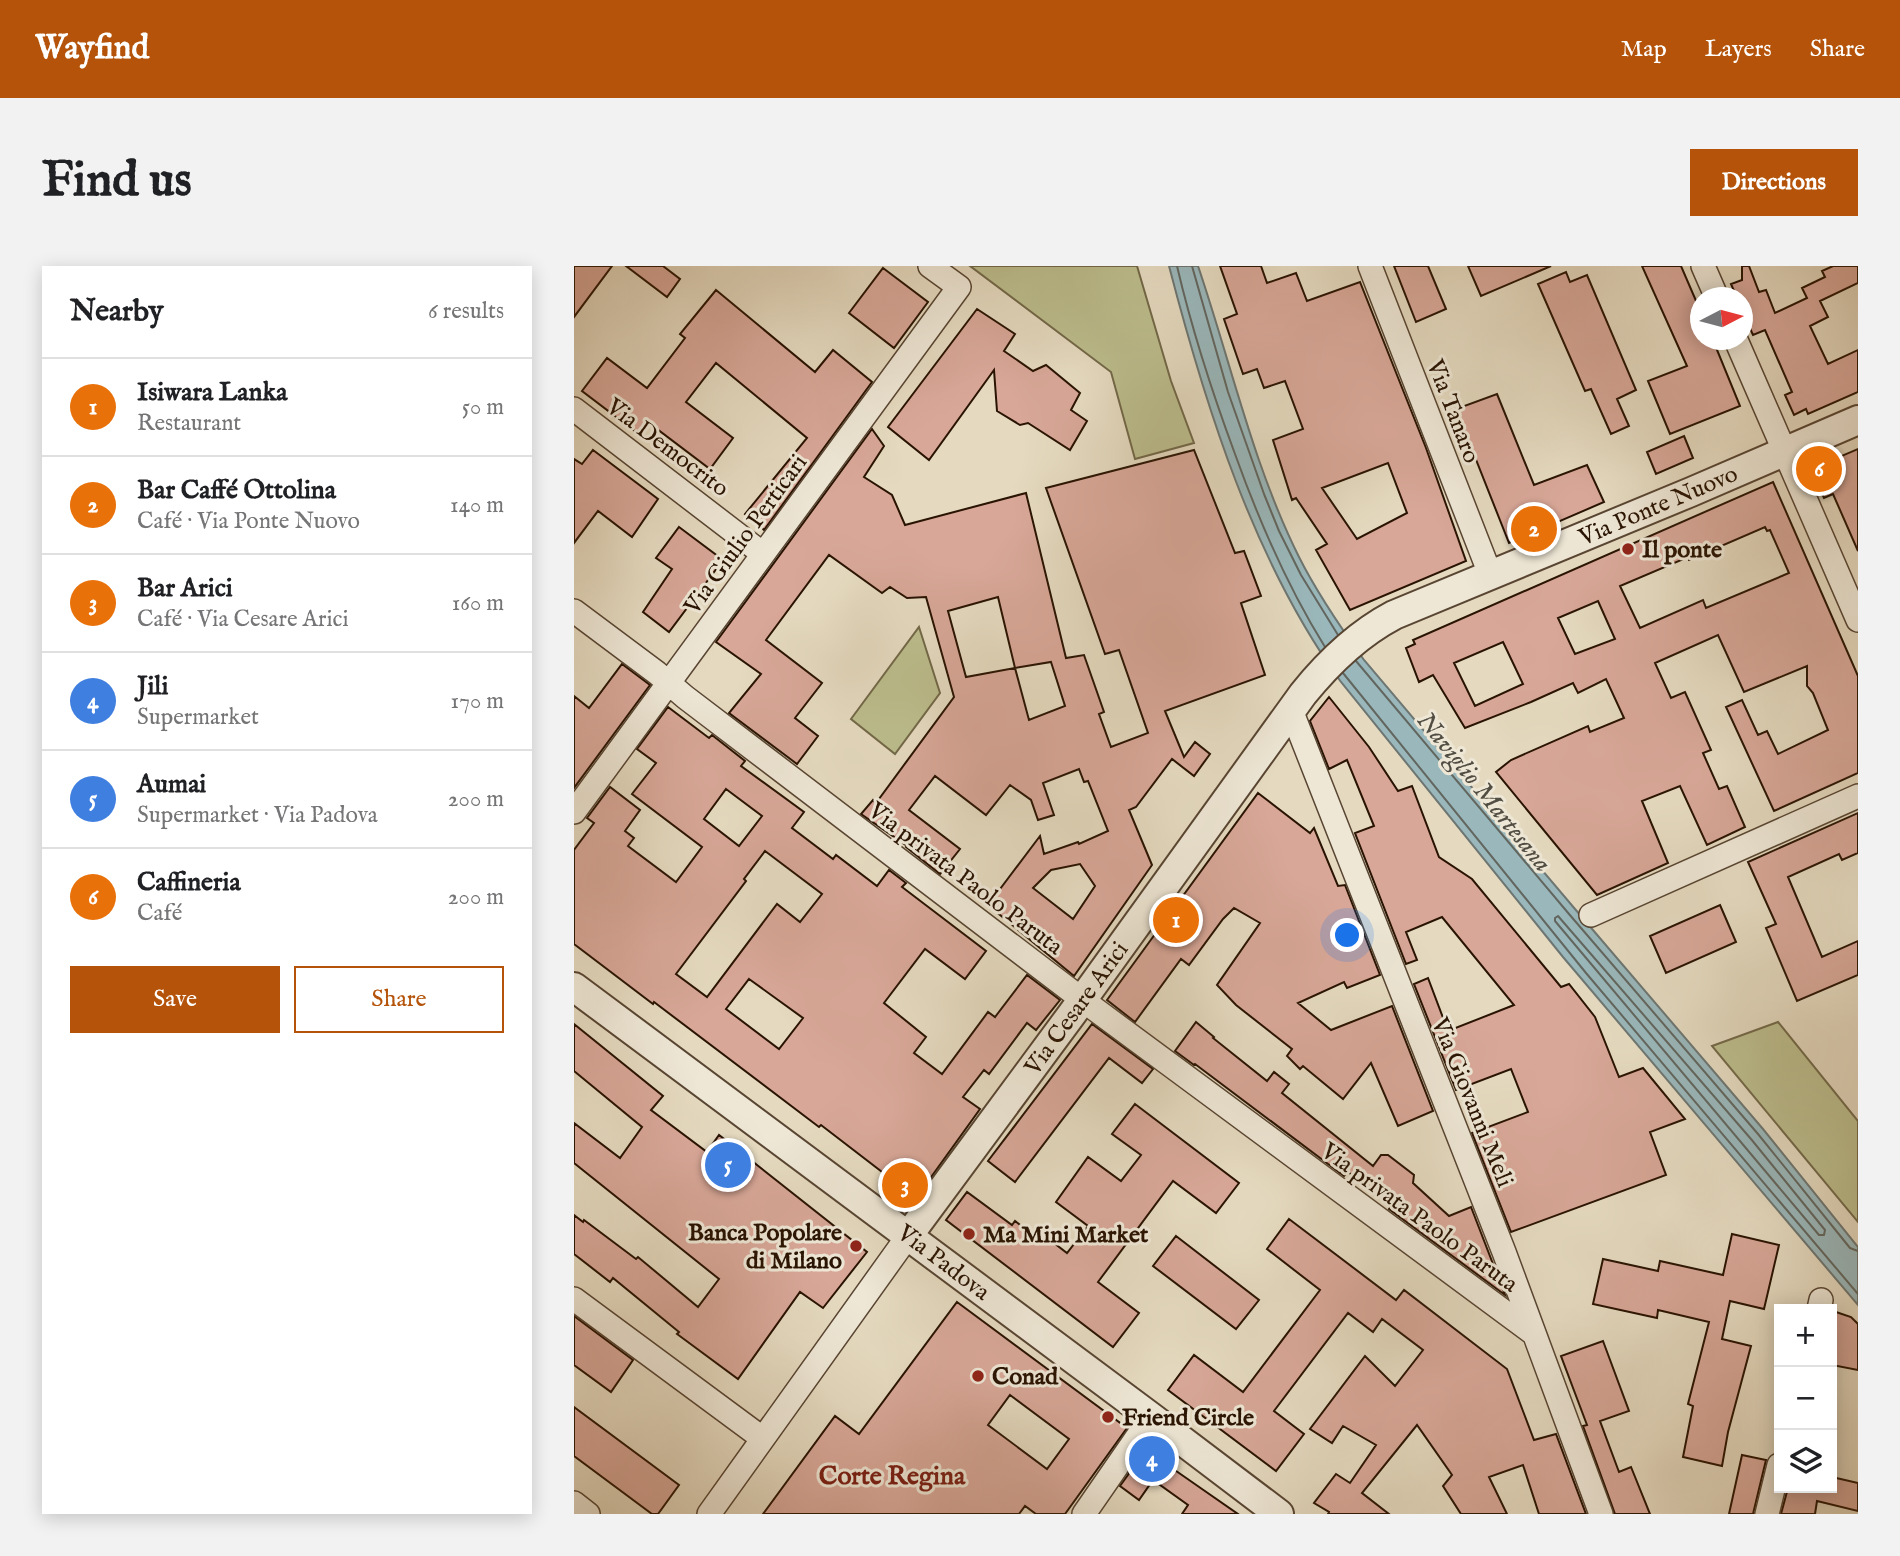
<!DOCTYPE html>
<meta charset="utf-8">
<style>
body{margin:0;font-family:"IM FELL English",serif;background:#f2f2f2;color:#202124}
.controls{position:absolute;right:21px;bottom:21px;display:grid;overflow:hidden;border-radius:0px;box-shadow:0 4px 18px #0003}
.controls button{width:63px;height:63px;display:grid;place-items:center;padding:0;border:0;border-bottom:2px solid #e0e0e0;background:#fff;color:#202124;font:35px sans-serif}
.compass{position:absolute;left:1116px;top:21px;width:63px;height:63px;border-radius:50%;background:#fff;box-shadow:0 4px 18px #0003;rotate:84deg}
.you{position:absolute;left:774px;top:670px;width:24px;height:24px;margin:-18px;border:5px solid #fff;border-radius:50%;background:#1a73e8;box-shadow:0 0 0 10px #1a73e833}
.badge{display:grid;place-items:center;width:46px;height:46px;border-radius:50%;background:#b45309;color:#fff;font-size:23px;font-weight:700}
.pin{position:absolute;translate:-50% -50%;border:4px solid #fff;box-shadow:0 2px 7px #0006}
.list{margin:0;padding:0;list-style:none}
h2{display:flex;justify-content:space-between;align-items:center;height:91px;margin:0;padding:0 28px;font-size:30px}
h2 small{font-size:23px;font-weight:400;color:#757577}
.list li{display:grid;grid-template-columns:46px 1fr auto;gap:21px;align-items:center;box-sizing:border-box;height:98px;padding:0 28px;border-top:2px solid #e0e0e0}
.list b{display:block;font-size:26px;white-space:nowrap}
.list p{margin:0;font-size:23px;white-space:nowrap;color:#757577}
.list em{font-size:23px;font-style:normal;color:#757577}
.actions{display:flex;gap:14px;padding:21px 28px}
.actions a{flex:1;padding:16px 0;border:2px solid #b45309;border-radius:0px;text-align:center;font-size:24px;color:#b45309}
.actions .main{background:#b45309;color:#fff}
.icon{flex:none;width:38px;height:38px;fill:none;stroke:currentColor;stroke-width:2;stroke-linecap:round;stroke-linejoin:round}
.map{position:relative;flex:none;width:1284px;height:1248px;overflow:hidden;border-radius:0px}
header{display:flex;align-items:center;gap:42px;box-sizing:border-box;height:98px;padding:0 35px;background:#b45309;color:#fff}
header strong{font-size:33px}
nav{display:flex;gap:38px;margin-inline-start:auto;font-size:24px}
.intro{display:flex;align-items:center;justify-content:space-between;box-sizing:border-box;height:168px;padding:0 42px}
h1{margin:0;font-size:49px}
.button{padding:18px 32px;border-radius:0px;background:#b45309;color:#fff;font-size:24px;font-weight:700}
main{display:flex;gap:42px;padding:0 42px}
aside{flex:1;background:#fff;border-radius:0px;box-shadow:0 4px 18px #0003}
.map>svg:first-child{display:block}
.green{fill:#bcbd8d;stroke:#726848;stroke-width:2}
.water{fill:#9ab8bc;stroke:#6d7672;stroke-width:2}
.lines{fill:none;stroke-linecap:round;stroke-linejoin:round}
.shore{stroke:#62665f;stroke-width:2}
.building{fill:#d8a798;stroke:#291302;stroke-width:2;fill-rule:evenodd}
.minor-casing{stroke:#584532;stroke-width:26}
.tertiary-casing{stroke:#584532;stroke-width:32}
.minor{stroke:#eee7d6;stroke-width:23}
.tertiary{stroke:#eee7d6;stroke-width:28}
.poi-dot{fill:#8f2418;stroke:#eee7d6;stroke-width:2.5}
.labels{text-anchor:middle;stroke-width:6;stroke-linejoin:round;paint-order:stroke}
.street-label{font-size:24px;fill:#291302;stroke:#eee7d6}
.poi-label{font-size:24px;font-weight:bold;fill:#291302;stroke:#eee7d6;text-anchor:start}
.water-label{font-size:26px;font-style:italic;fill:#514d43;stroke:#eee7d6}
.neighbourhood-label{font-size:26px;font-weight:bold;fill:#7a1f14;stroke:#eee7d6}
</style>
<header>
<strong>Wayfind</strong>
<nav><a>Map</a><a>Layers</a><a>Share</a></nav>
</header>
<div class="intro"><h1>Find us</h1><a class="button">Directions</a></div>
<main>
<aside>
<h2>Nearby<small>6 results</small></h2>
<ul class="list">
<li><span class="badge" style="background:#e8710a">1</span><div><b>Isiwara Lanka</b><p>Restaurant</p></div><em>50 m</em></li>
<li><span class="badge" style="background:#e8710a">2</span><div><b>Bar Caffé Ottolina</b><p>Café · Via Ponte Nuovo</p></div><em>140 m</em></li>
<li><span class="badge" style="background:#e8710a">3</span><div><b>Bar Arici</b><p>Café · Via Cesare Arici</p></div><em>160 m</em></li>
<li><span class="badge" style="background:#3f7fe0">4</span><div><b>Jili</b><p>Supermarket</p></div><em>170 m</em></li>
<li><span class="badge" style="background:#3f7fe0">5</span><div><b>Aumai</b><p>Supermarket · Via Padova</p></div><em>200 m</em></li>
<li><span class="badge" style="background:#e8710a">6</span><div><b>Caffineria</b><p>Café</p></div><em>200 m</em></li>
</ul>
<div class="actions"><a class="main">Save</a><a>Share</a></div>
</aside>
<div class="map">
<svg width="1284" height="1248" viewBox="0 0 1284 1248">
<rect width="100%" height="100%" fill="#e5dac0"/>
<filter id="stains"><feTurbulence type="fractalNoise" baseFrequency=".00286" numOctaves="4"/><feColorMatrix values="0 0 0 0 .2 0 0 0 0 .09 0 0 0 0 .02 0 0 0 .5 -.17"/></filter>
<radialGradient id="worn" r=".72"><stop offset=".6" stop-color="#630" stop-opacity="0"/><stop offset="1" stop-color="#630" stop-opacity=".3"/></radialGradient>
<!-- green -->
<path class="green" d="M396,0H563L597,115L620,177L561,193L537,106Z
M345,361L366,427L321,488L277,453Z
M1204,756L1284,855V956L1138,780Z"/>
<!-- water -->
<path class="water" d="M595,0H624C657,97 679,199 725,291C743,327 767,362 790,394L1001,643L1189,863L1284,981V1039L989,691L767,416C680,296 632,142 595,0Z"/>
<g class="lines">
<!-- shore -->
<path class="shore" d="M603,0C618,64 638,126 661,188C685,255 713,320 751,381
M618,0L654,126L690,228L705,265L727,309L764,369
M782,395L995,648L1184,868L1276,982L1284,985
M769,407L1012,707L1284,1028
M984,650L1177,873L1251,964L1250,969H1245L981,655V652Z"/>
</g>
<!-- building -->
<path class="building" d="M0,0H38L0,51Z
M52,0H89L106,13L93,31Z
M646,0H687L693,17L722,7L733,35L786,16L852,182L892,295L776,344L742,284L753,278L722,232L718,234L699,174L729,163L711,115L690,122L683,103L669,108L650,53L663,48ZM814,197L833,247L783,273L748,222Z
M820,0H854L872,43L842,56Z
M894,0H977L907,30Z
M1068,0H1107L1126,44V74H1139L1166,140L1096,168L1074,115L1113,100Z
M1168,0H1175L1185,26L1192,24L1201,47L1233,32L1228,22L1251,11L1248,5L1259,0H1284V17L1246,35L1254,51L1236,60L1254,98L1284,84V126L1234,148L1232,143L1220,149L1211,129L1218,126L1191,64L1179,69L1168,45V32H1163L1157,18L1168,14Z
M309,2L354,36L320,82L275,47Z
M992,6L996,16L1013,9L1062,124L1043,133L1055,160L1037,168L1017,123L1011,125L964,18Z
M142,24L241,106L259,84L298,116L190,264L171,248L233,172L142,97L112,136L159,172L136,203L75,157L66,169L8,125L33,92L73,122L111,72L106,68Z
M403,43L441,68L430,85L459,105L472,99L506,127L497,144L513,155L496,184L454,157L446,159L423,145L420,104L355,194L314,161Z
M923,128L960,219L1013,199L1030,236L935,277L882,143Z
M298,163L310,180L290,211L318,229L331,259L452,227L492,392L510,389L530,446L525,448L537,481L574,467L545,384L531,388L472,222L620,184L661,287L670,285L687,330L667,337L691,409L591,445L610,491L621,476L636,488L620,510L598,493L562,541L555,544L578,599L500,710L414,639L466,570L470,588L504,576L505,578L534,565L514,515L510,516L505,503L469,517L480,549L464,554L457,534L436,519L412,549L361,510L335,544L386,583L366,608L332,581L333,580L287,548L299,534L302,537L380,431L352,331L333,332L316,321L308,327L255,289L192,374L248,417L221,452L244,470L223,498L155,447L187,408L142,376ZM424,331L441,402L392,411L374,345ZM477,396L491,440L455,454L441,402ZM506,598L521,620L499,653L459,622L477,604Z
M1110,170L1119,192L1082,208L1073,186Z
M1284,183V285L1259,228L1250,232L1237,203Z
M19,184L84,233L58,271L24,245L0,277V193L8,198Z
M1199,216L1284,410V507L1200,545L1152,441L1168,434L1184,469L1193,465L1204,488L1254,464L1239,427L1233,420V400L1170,426L1144,369L1081,397L1097,432L1111,426L1137,484L1129,487L1145,523L1153,520L1171,561L1133,579L1106,520L1068,535L1094,597L1023,629L922,506L937,494L1014,460L1016,466L1050,452L1032,413L1004,427L999,417L957,436L891,462L859,409L845,416L832,382L841,378L839,374ZM1191,261L1193,265L1196,264L1215,307L1132,342L1129,334L1066,362L1046,320L1114,291L1115,294ZM1024,335L1041,373L1001,388L984,352ZM929,376L949,418L901,440L880,397Z
M105,261L149,294L95,366L69,346L98,303L82,292Z
M48,398L76,419L0,522V430L15,442Z
M755,431L795,481L824,525L838,520L865,591L898,613L987,721L995,718L1021,751L1045,811L1069,802L1111,853L1076,866L1092,909L937,966L898,867L954,846L937,803L882,824L840,718L854,712L874,765L940,739L868,651L832,666L843,694L832,698L781,567L800,560L773,494L755,503L736,455Z
M94,441L135,472L138,469L171,495L167,500L230,546L218,562L259,593L262,589L303,620L315,604L332,617L328,621L412,685L391,713L351,683L310,737L352,771L340,787L368,808L414,746L421,751L453,709L486,734L462,764L453,757L415,808L410,804L389,831L406,843L342,932L247,859L245,861L80,736L79,738L0,678V584L20,557L13,552L36,521L66,544L51,565L60,572L54,580L102,616L128,581L58,528L82,497L63,483ZM152,523L188,550L165,580L130,553ZM191,585L248,628L226,656L203,638L133,731L102,708L172,615L170,613ZM175,713L229,752L205,783L152,743Z
M684,527L736,567L740,562L764,620L771,619L806,709L773,722L770,716L724,737L757,764L818,740L859,845L824,860L797,797L769,833L729,800L726,803L713,790L718,783L662,739L643,719L686,657L660,642L649,653L615,699L607,693L561,756L533,734Z
M1284,547V587L1268,594L1265,588L1214,611L1248,691L1284,675V709L1223,735L1192,662L1202,658L1174,596Z
M1146,639L1162,676L1092,707L1076,670Z
M622,756L640,771L639,772L693,815L700,806L715,818L708,827L799,900L807,889H814L840,909L839,917L875,950L897,941L931,1029L815,943L818,939L774,906L770,910L621,798L620,799L601,785Z
M0,758L89,830L77,844L133,886L145,869L293,986L249,1042L226,1026L164,1113L103,1068L105,1066L39,1012L36,1016L0,988V949L9,956L10,954L62,993L64,991L124,1041L145,1013L0,897V857L46,892L68,861L0,805Z
M518,758L579,803L568,817L535,792L441,916L414,895Z
M561,838L665,917L642,947L599,915L524,1016L565,1047L539,1081L372,954L393,926L438,959L441,955L459,969L463,964L493,987L514,960L482,936L514,891L547,915L567,889L538,868Z
M715,953L822,1034L830,1024L933,1103L960,1174L982,1168L1012,1248H965L949,1199L915,1211L933,1248H887L869,1220L878,1209L843,1159L788,1227L815,1248H754L755,1246L740,1237L762,1208L776,1217L802,1179L769,1160L758,1177L736,1163L791,1090L821,1120L849,1084L808,1053L799,1066L774,1047L700,1145L730,1168L702,1205L594,1124L620,1089L669,1126L746,1024L693,983Z
M1158,968L1205,979L1190,1043L1156,1035L1148,1073L1177,1080L1154,1166L1148,1200L1109,1191L1119,1140L1114,1138L1135,1056L1084,1044L1083,1052L1019,1038L1029,993L1084,1005L1086,995L1149,1009Z
M602,970L685,1034L662,1063L579,1000Z
M383,1036L553,1162L491,1248H462L451,1240L445,1248H189L261,1150L285,1168ZM436,1129L495,1173L473,1203L414,1159Z
M1262,1046L1277,1051L1284,1058V1104L1258,1099V1064Z
M0,1050L59,1094L37,1126L0,1099Z
M1029,1075L1055,1145L1026,1155L1045,1206L1057,1201L1076,1248H1041L1009,1160L1013,1159L987,1090Z
M0,1141L105,1219L84,1248H78L0,1190Z
M572,1184L628,1223L664,1248H608L614,1239L579,1214L565,1234L546,1220Z
M1168,1189L1192,1194L1179,1248H1155Z
M1258,1211L1284,1217V1245L1243,1235L1241,1248H1207L1214,1222H1258Z"/>
<g class="lines">
<!-- minor casing -->
<g class="minor-casing">
<path id="minor" d="M796,0L916,308
M1129,0L1143,32
M1162,74L1284,354
M0,143L189,288
M0,345L83,407L111,431L522,744L959,1067
M717,444L930,986L1027,1248
M0,546L385,21L356,0
M1017,649L1284,530
M0,1033L188,1172
M1245,1043L1247,1034
M0,1237L14,1248
M135,1248L334,970
M510,1248L577,1151
M1193,1248L1205,1199"/>
</g>
<!-- tertiary casing -->
<g class="tertiary-casing">
<path id="tertiary" d="M0,721L577,1151L705,1248
M334,970L498,748L729,428C754,397 784,368 820,349L1117,226L1284,154"/>
</g>
<!-- minor -->
<use href="#minor" class="minor"/>
<!-- tertiary -->
<use href="#tertiary" class="tertiary"/>
</g>
<!-- markers -->
<g class="poi-dot">
<circle cx="1054" cy="283" r="7"/>
<circle cx="395" cy="968" r="7"/>
<circle cx="282" cy="980" r="7"/>
<circle cx="404" cy="1110" r="7"/>
<circle cx="534" cy="1151" r="7"/>
</g>
<g class="labels">
<!-- street labels -->
<g class="street-label">
<text transform="translate(880 145) rotate(69)" y="8">Via Tanaro</text>
<text transform="translate(94 181) rotate(37)" y="8">Via Democrito</text>
<text transform="translate(1084 239) rotate(-23)" y="8">Via Ponte Nuovo</text>
<text transform="translate(171 268) rotate(-54)" y="8">Via Giulio Perticari</text>
<text transform="translate(392 612) rotate(37)" y="8">Via privata Paolo Paruta</text>
<text transform="translate(502 742) rotate(-54)" y="8">Via Cesare Arici</text>
<text transform="translate(899 836) rotate(68)" y="8">Via Giovanni Meli</text>
<text transform="translate(846 951) rotate(36)" y="8">Via privata Paolo Paruta</text>
<text transform="translate(370 996) rotate(37)" y="8">Via Padova</text>
</g>
<!-- poi labels -->
<g class="poi-label">
<text x="1068" y="291">Il ponte</text>
<text x="268" y="974" text-anchor="end">Banca Popolare<tspan x="268" dy="28">di Milano</tspan></text>
<text x="409" y="976">Ma Mini Market</text>
<text x="418" y="1118">Conad</text>
<text x="548" y="1159">Friend Circle</text>
</g>
<!-- water labels -->
<g class="water-label">
<text transform="translate(911 525) rotate(51)" y="9">Naviglio Martesana</text>
</g>
<!-- neighbourhood labels -->
<g class="neighbourhood-label">
<text x="318" y="1218">Corte Regina</text>
</g>
</g>
<rect width="100%" height="100%" filter="url(#stains)"/>
<rect width="100%" height="100%" fill="url(#worn)"/>
</svg>
<div class="controls">
<button>+</button>
<button>−</button>
<button><svg class="icon" aria-label="layers" viewBox="0 0 24 24"><path d="M12 4l9 5-9 5-9-5zM3 14l9 5 9-5"/></svg></button>
</div>
<svg class="compass" viewBox="-18 -18 36 36"><path d="M0-13l5 13h-10z" fill="#e53935"/><path d="M0 13l5-13h-10z" fill="#757577"/></svg>
<div class="you"></div>
<div class="pin badge" style="left:602px;top:654px;background:#e8710a">1</div>
<div class="pin badge" style="left:960px;top:263px;background:#e8710a">2</div>
<div class="pin badge" style="left:331px;top:919px;background:#e8710a">3</div>
<div class="pin badge" style="left:578px;top:1193px;background:#3f7fe0">4</div>
<div class="pin badge" style="left:154px;top:899px;background:#3f7fe0">5</div>
<div class="pin badge" style="left:1245px;top:203px;background:#e8710a">6</div>
</div>
</main>
